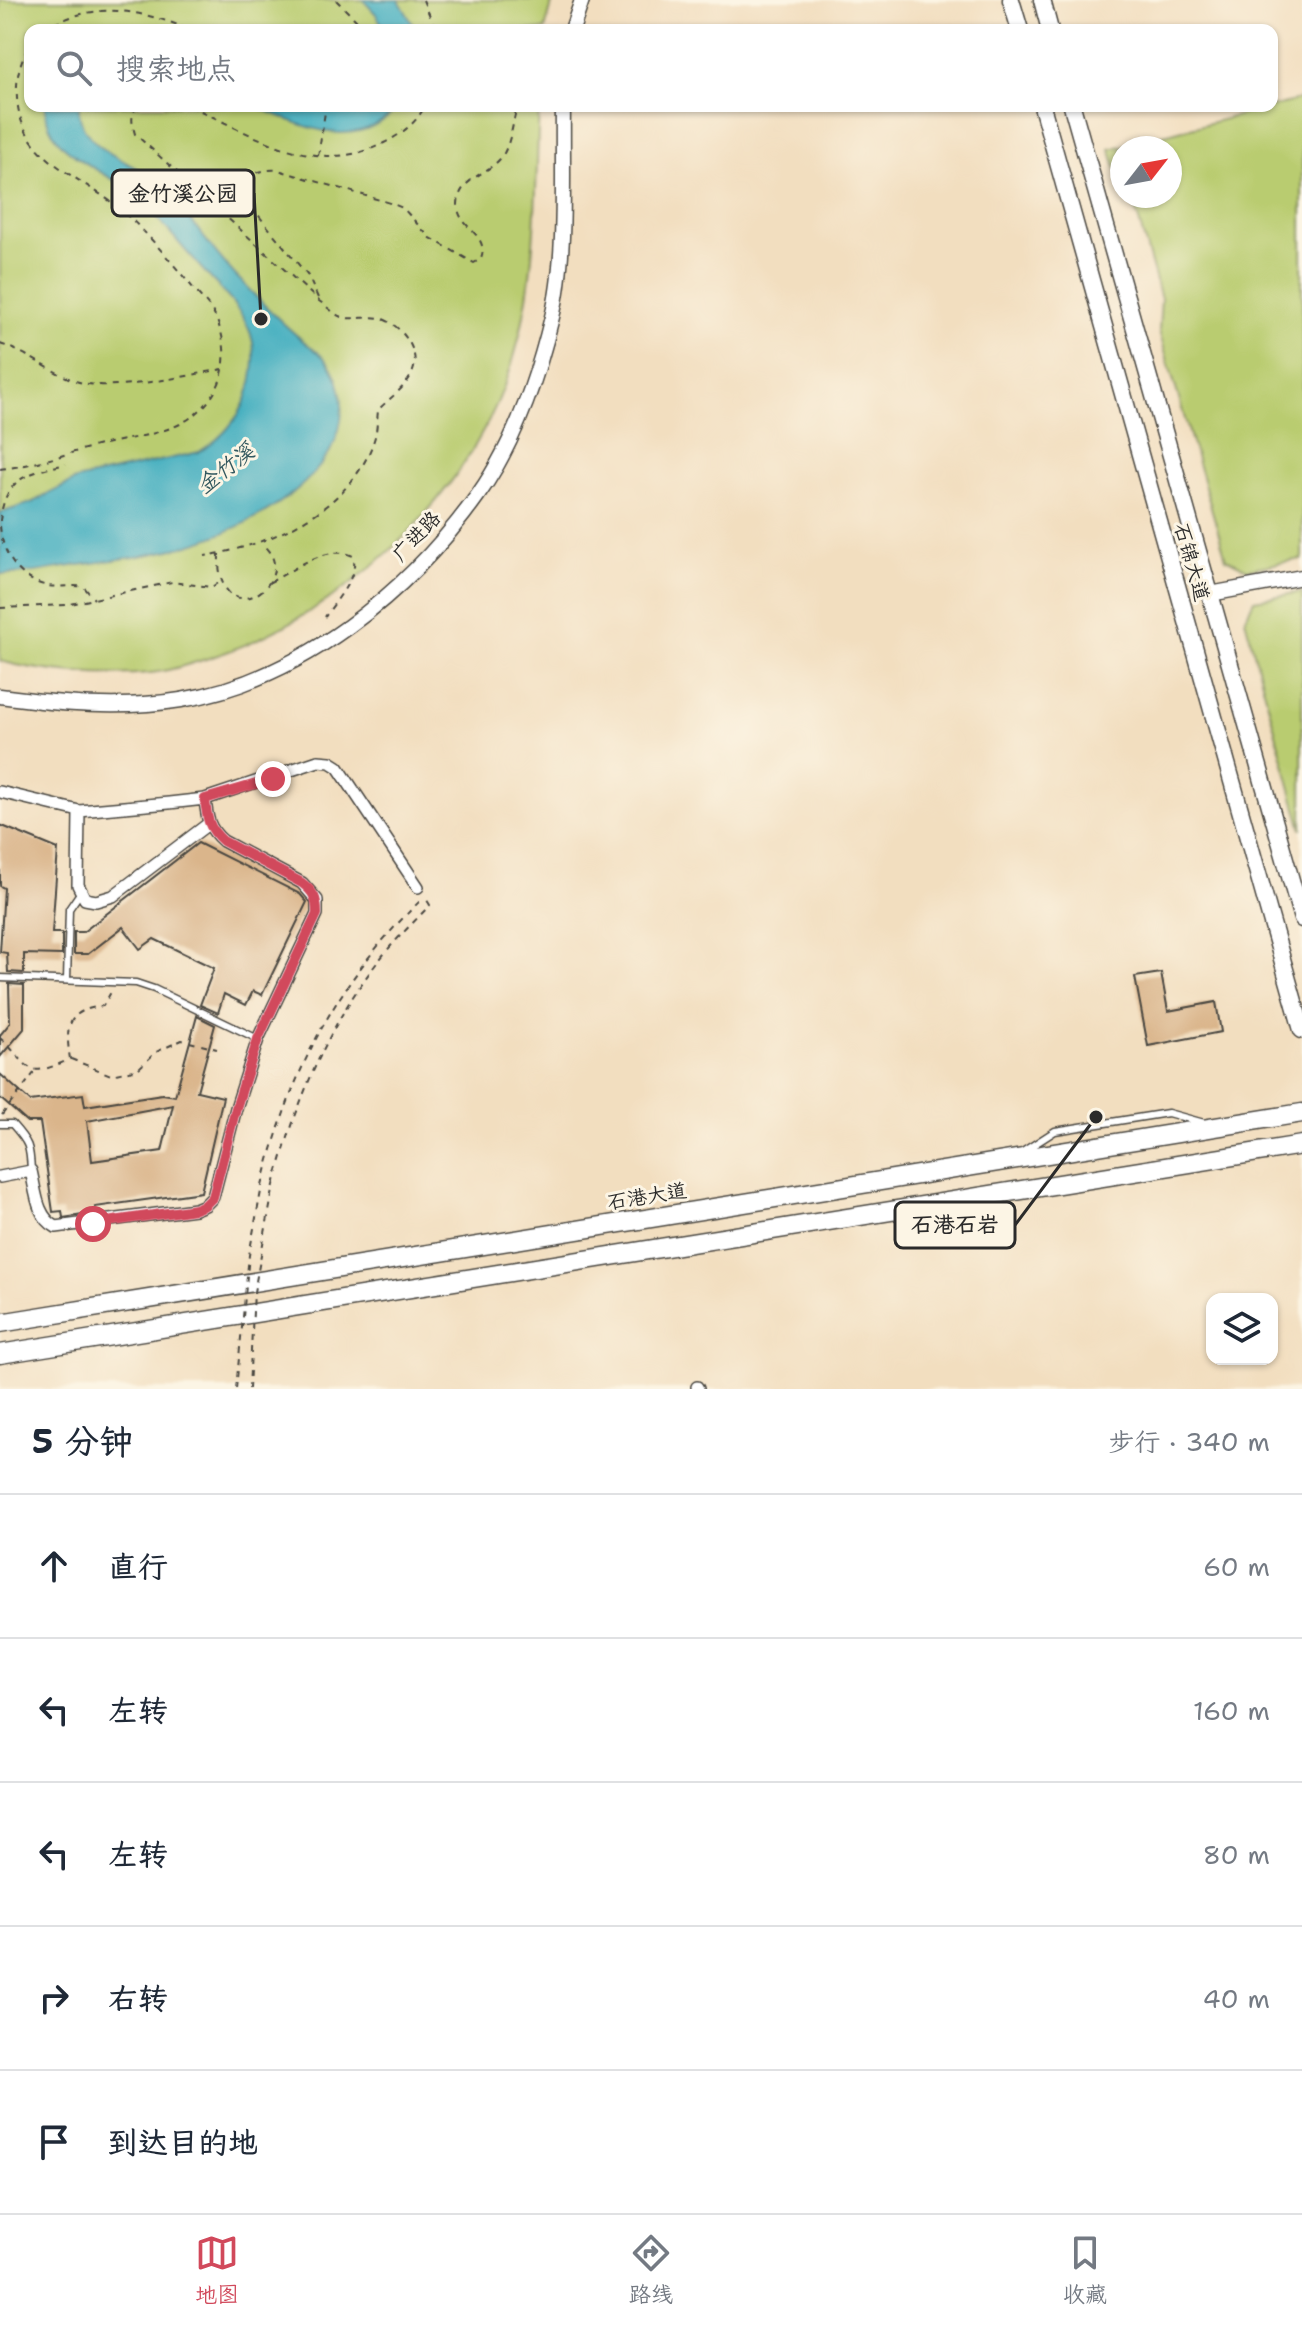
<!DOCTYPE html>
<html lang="zh">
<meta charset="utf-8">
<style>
body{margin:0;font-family:"Shantell Sans","LXGW WenKai TC",sans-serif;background:#f2f2f3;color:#1f2937}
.controls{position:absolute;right:24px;bottom:24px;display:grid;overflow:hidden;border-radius:16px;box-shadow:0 2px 6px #0004}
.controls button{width:72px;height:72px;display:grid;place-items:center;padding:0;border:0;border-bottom:2px solid #e0e1e3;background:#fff;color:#1f2937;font:40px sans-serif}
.compass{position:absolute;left:1110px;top:136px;width:72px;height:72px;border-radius:50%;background:#fff;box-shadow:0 2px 6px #0004;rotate:59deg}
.stop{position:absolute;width:24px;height:24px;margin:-18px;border:6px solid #d1495b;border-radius:50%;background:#fff}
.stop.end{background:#d1495b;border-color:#fff;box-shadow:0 2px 8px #0008}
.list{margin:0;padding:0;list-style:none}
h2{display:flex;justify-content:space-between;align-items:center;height:104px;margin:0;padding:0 32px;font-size:34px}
h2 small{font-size:26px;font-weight:400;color:#747a83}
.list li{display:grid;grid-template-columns:52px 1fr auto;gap:24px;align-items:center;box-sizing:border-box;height:144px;padding:0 32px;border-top:2px solid #e0e1e3}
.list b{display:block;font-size:30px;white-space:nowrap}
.list em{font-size:26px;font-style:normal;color:#747a83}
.icon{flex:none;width:44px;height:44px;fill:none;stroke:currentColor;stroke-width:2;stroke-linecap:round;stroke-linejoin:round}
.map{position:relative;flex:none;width:1302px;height:1389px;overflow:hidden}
.search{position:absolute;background:#fff;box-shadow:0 2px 6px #0004;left:24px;right:24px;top:24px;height:88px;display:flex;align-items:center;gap:20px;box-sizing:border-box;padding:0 28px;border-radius:16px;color:#747a83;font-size:30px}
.sheet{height:824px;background:#fff}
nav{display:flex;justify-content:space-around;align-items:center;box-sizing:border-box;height:112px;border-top:2px solid #e0e1e3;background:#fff;font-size:22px;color:#747a83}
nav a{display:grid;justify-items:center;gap:4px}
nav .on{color:#d1495b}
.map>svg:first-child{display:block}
.green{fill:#b9cc6f;stroke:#727c4d;stroke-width:2}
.water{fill:#41adbf;stroke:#366c75;stroke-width:2}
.building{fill:#dab58b;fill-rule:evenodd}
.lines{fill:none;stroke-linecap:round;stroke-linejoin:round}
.service-casing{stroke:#494641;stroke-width:9}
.minor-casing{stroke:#494641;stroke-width:14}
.tertiary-casing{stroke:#494641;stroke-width:17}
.secondary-casing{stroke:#494641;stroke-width:19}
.primary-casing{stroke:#494641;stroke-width:21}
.path{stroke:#494641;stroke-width:2;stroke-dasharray:6 6;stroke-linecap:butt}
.service{stroke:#fff;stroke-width:6}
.minor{stroke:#fff;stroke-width:11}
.tertiary{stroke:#fff;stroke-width:14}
.secondary{stroke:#fff;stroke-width:16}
.primary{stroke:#fff;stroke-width:18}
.path-bridge{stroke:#494641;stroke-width:2;stroke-dasharray:6 6;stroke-linecap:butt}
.route{stroke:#d1495b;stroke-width:10}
.labels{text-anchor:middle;stroke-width:6;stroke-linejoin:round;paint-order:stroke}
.street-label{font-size:20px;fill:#2b2b2b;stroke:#fcf5e5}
.water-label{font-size:22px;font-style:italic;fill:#33585f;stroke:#fcf5e5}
.leader{fill:none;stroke:#2b2b2b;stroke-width:3}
.callout-dot{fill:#2b2b2b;stroke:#fcf5e5;stroke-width:3}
.callout{fill:#fcf5e5;stroke:#2b2b2b;stroke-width:3}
.callout-label{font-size:22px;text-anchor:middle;font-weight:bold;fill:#2b2b2b}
</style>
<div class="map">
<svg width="1302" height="1389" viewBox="0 0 1302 1389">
<rect width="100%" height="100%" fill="#fcf5e5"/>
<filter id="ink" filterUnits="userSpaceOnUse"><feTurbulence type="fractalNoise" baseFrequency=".0125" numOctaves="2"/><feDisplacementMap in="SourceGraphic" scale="16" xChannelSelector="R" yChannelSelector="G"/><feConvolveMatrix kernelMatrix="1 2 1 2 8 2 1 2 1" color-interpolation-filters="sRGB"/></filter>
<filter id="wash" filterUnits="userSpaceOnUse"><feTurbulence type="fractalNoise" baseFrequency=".006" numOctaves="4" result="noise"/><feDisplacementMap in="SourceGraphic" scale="32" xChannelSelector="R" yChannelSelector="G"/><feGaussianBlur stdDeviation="1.8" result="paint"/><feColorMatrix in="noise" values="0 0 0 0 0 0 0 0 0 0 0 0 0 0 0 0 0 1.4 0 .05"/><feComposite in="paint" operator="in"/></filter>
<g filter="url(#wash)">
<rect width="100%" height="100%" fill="#f2debf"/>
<!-- green -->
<path class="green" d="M0,0H553L545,30H30V106H539C535,196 538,290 508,376C461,507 340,616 209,658C191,664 170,671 151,673C106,677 43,673 0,661Z
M1302,99V559L1247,569L1226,558L1159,331L1161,299L1138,217L1128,196H1170V148H1122V184L1110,149Z
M1302,592V830L1245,619L1254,600Z"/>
<!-- water -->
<path class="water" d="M363,0H399L416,30H385L376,14Z
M45,106H79C78,115 82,127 88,134C103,155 132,162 152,179C186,208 208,247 239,279C258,299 278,320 300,338C308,346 320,352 327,361C334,370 339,383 341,394C353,475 250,528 185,546C150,556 114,560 78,565C52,569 26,575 0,574V513L31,503L76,480L199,452C223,438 243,415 250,387C255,367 257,346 248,327C236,302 212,281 194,260C172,236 152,208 127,189C95,165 47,152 45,106Z
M255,106H399C356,155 304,126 255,106Z"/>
<g id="blocks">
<!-- building -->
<path class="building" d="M0,825L58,849L52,933H62V955L24,954V973L8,972L7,953L0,952L4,888L0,886Z
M198,843L300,894L307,902L262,995L253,991L246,1005L224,994L218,1013L200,1005L214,968L154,939L140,949L123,927L88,954H74V932H83Z
M1161,973L1168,1011L1216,1002L1221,1032L1148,1046L1135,977Z
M9,984L24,985V1029L0,1057V1035L10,1023Z
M197,1016L215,1025L197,1091L223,1097L201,1192L95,1207L96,1213L63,1218L62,1211L53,1212L40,1122H27L0,1098V1074L30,1101L83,1094L85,1106L162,1094L175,1096ZM173,1105L162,1151L92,1161L87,1121Z"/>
</g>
</g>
<g filter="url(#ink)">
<use href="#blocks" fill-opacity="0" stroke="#494641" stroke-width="2"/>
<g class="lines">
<!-- service casing -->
<g class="service-casing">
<path id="service" d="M0,978L136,983L154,989L258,1039
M67,980L69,909L80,893
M0,1124H12C29,1143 30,1146 31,1171
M1024,1151L1055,1131L1168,1113L1204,1123"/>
</g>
<!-- minor casing -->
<g class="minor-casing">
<path id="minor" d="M0,792L79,811L169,803L205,799L318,761L330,762L338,767L418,887
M79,811L78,885L85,899L96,901L113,896L208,824
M0,1177L31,1171C36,1191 36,1216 56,1227L195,1209L205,1205L213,1197L236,1108L258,1039L317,914V900L302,883L223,841C208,828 207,818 205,799
M697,1387L698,1389"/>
</g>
<!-- tertiary casing -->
<g class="tertiary-casing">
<path id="tertiary" d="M572,30L582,0
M1210,594L1302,577
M0,696C61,704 119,710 181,700C301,680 409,592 478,495C515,443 537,379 552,317C567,257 562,170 563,106"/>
</g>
<!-- secondary casing -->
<g class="secondary-casing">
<path id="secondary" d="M1011,0L1020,30
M1042,0L1050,30
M1042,106L1302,1030
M1072,106L1302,919"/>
</g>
<!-- primary casing -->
<g class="primary-casing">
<path id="primary" d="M0,1323L1302,1113
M0,1354L1302,1145"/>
</g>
<!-- path -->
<path class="path" d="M336,0L366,30
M423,0L436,30
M44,30C92,0 138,9 191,30
M137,106C130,116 132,123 135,134L319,301C325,305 332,312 339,316C353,322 369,314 383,319C394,323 404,333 410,344C426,375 398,390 378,410C377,420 377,431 374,440C352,509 271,545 205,556
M190,106C252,134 316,178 384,143C402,134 416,123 425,106
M318,156L326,106
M318,298L308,276L250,205L244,193L245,181C255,172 264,169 278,170L390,203L403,208L429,237L474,263L481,259C490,233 457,228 458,205C458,177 490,175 503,155C511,141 513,122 517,106
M0,344C26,352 48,370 73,380C109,394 185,376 223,369
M0,469C32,466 65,454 96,446C121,440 157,435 180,424C226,400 236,352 211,309C183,277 152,236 120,209C80,175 21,160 17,98C16,80 19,60 30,46
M0,521C5,477 28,473 66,464
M0,526C2,552 17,578 44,585C57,589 70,584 84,587L94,599
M219,554C216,629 284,593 273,559C271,553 266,548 262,544
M270,582C293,571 327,543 353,556C360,575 335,601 325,617
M0,608L66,605L172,582L212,587L220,581
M0,1038C33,1067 23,1081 70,1059C65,1027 67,1010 103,1006L111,992
M71,1059L111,1075L138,1069L156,1052L182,1040L217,1049
M2,1115L34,1073
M274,1185C296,1102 329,1021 384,954C398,937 415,921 430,905L425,897
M262,1186C291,1071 335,983 421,900"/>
<!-- service -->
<use href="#service" class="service"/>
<!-- minor -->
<use href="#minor" class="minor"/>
<!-- tertiary -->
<use href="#tertiary" class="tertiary"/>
<!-- secondary -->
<use href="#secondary" class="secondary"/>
<!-- primary -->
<use href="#primary" class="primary"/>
<!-- path-bridge -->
<path class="path-bridge" d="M236,1389L249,1255L262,1186
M249,1389L254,1292L274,1185"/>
</g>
</g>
<g class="lines" filter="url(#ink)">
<!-- route -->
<path class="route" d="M93,1224L195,1209L205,1205L213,1197L236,1108L258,1039L317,914C317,899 314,892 302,883L223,841C208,828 207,818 205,799L273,779"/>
</g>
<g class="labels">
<!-- street labels -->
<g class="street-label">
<text transform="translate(416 536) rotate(-47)" y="7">广进路</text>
<text transform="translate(1192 562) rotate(74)" y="7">石锦大道</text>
<text transform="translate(647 1196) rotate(-9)" y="7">石港大道</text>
</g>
<!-- water labels -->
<g class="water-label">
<text transform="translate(225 468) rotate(-38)" y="8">金竹溪</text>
</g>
</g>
<!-- callouts -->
<path class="leader" d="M261 319L254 193M1096 1117L1015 1225"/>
<g class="callout-dot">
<circle cx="261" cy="319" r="8"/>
<circle cx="1096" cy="1117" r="8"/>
</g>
<g class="callout">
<rect x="112" y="170" width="142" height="46" rx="8"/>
<rect x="895" y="1202" width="120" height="46" rx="8"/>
</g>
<g class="callout-label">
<text x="183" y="201">金竹溪公园</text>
<text x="955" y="1232">石港石岩</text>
</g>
</svg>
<div class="controls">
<button><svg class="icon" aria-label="layers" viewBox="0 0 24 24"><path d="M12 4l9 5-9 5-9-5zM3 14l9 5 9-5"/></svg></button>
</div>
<svg class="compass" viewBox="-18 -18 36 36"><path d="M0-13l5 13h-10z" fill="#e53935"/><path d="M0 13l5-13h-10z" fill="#747a83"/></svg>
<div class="stop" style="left:93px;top:1224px"></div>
<div class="stop end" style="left:273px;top:779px"></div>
<div class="search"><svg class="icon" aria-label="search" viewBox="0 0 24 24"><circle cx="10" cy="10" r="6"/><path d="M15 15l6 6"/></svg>搜索地点</div>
</div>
<section class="sheet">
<h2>5 分钟<small>步行 · 340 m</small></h2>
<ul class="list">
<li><svg class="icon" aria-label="ahead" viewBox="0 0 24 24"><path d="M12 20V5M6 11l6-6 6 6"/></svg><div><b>直行</b></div><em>60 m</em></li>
<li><svg class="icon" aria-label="left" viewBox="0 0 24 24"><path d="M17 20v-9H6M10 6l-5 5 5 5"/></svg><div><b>左转</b></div><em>160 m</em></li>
<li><svg class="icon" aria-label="left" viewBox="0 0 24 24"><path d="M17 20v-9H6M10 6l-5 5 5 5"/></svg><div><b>左转</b></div><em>80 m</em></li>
<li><svg class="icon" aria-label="right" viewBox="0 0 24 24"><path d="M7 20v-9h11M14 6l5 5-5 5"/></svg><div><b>右转</b></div><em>40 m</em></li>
<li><svg class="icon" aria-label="arrive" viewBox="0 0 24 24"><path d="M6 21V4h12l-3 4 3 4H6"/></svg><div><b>到达目的地</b></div></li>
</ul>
</section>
<nav>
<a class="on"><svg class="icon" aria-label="map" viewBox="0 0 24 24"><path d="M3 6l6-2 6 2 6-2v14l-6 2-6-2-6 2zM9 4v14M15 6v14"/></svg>地图</a>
<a><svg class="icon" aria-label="directions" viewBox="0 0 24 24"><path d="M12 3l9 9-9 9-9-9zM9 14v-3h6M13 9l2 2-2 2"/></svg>路线</a>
<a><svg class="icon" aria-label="saved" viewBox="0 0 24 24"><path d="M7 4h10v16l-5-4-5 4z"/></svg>收藏</a>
</nav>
